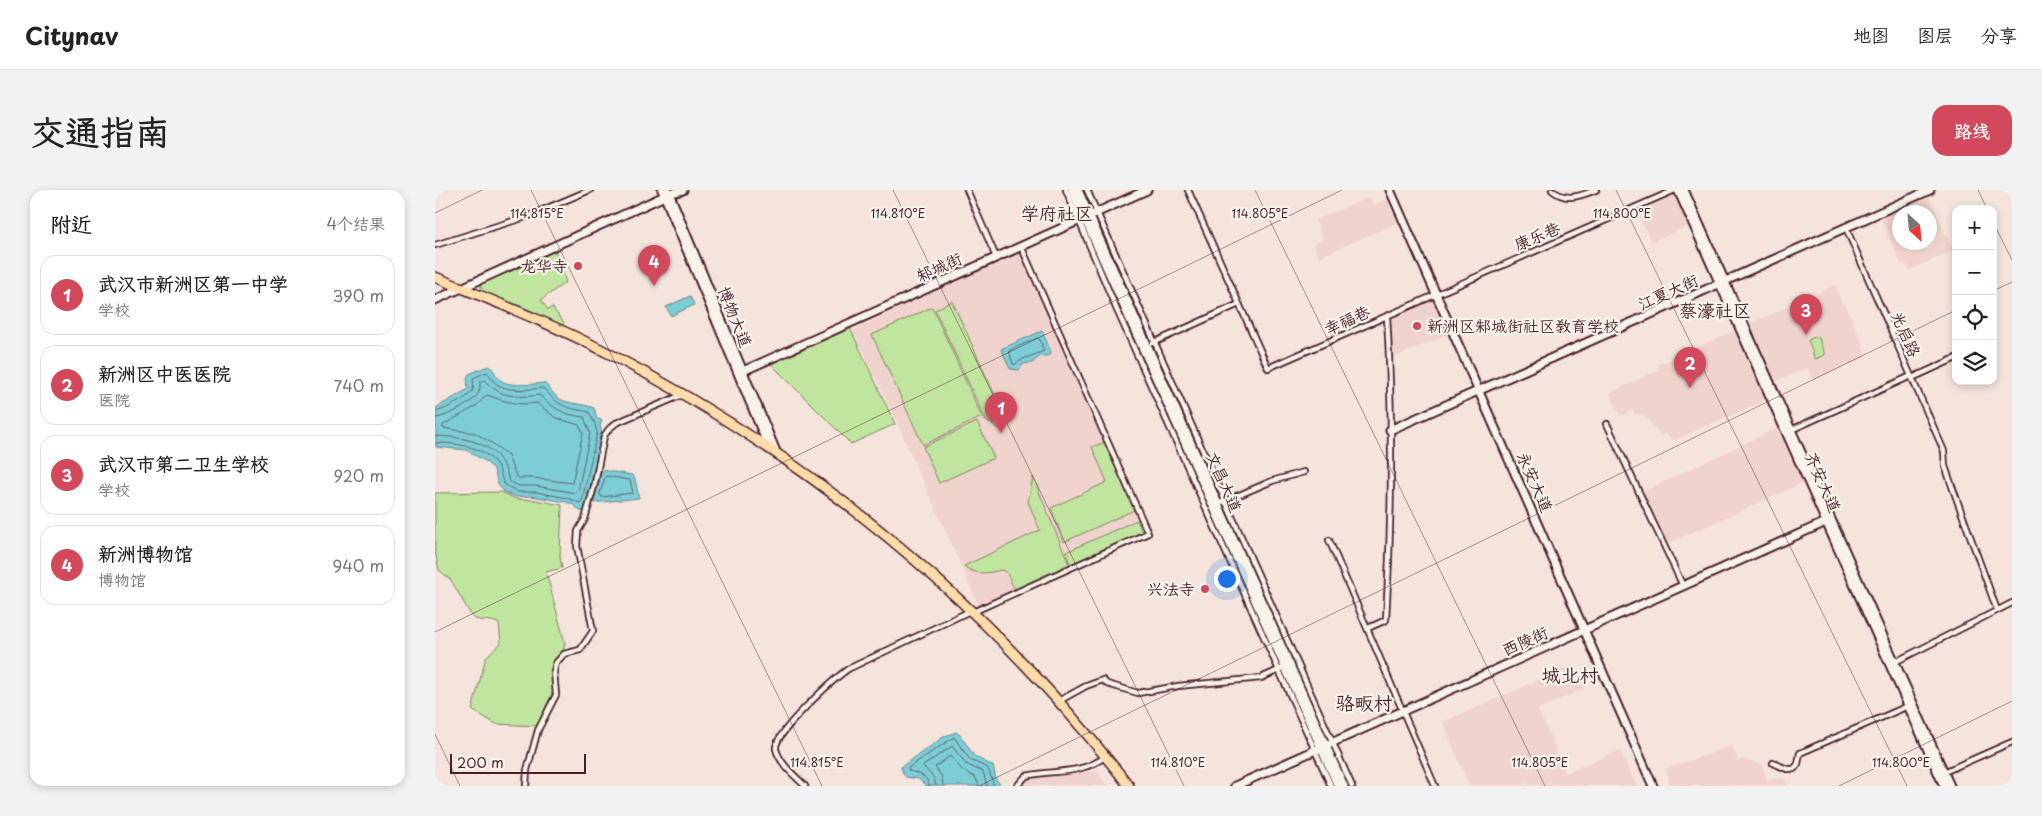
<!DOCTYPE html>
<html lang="zh">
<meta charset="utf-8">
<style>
body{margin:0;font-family:"Playpen Sans","LXGW WenKai TC",sans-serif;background:#f2f2f2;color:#222}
.controls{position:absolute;right:15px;top:15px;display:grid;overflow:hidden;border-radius:10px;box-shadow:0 2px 8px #0003}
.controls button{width:45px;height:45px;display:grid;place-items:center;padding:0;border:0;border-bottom:1px solid #e0e0e0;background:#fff;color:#222;font:25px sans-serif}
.compass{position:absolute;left:1457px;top:15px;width:45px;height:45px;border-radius:50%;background:#fff;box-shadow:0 2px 8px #0003;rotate:154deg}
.scale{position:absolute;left:15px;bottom:12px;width:136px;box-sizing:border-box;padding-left:5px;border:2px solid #4a1f2b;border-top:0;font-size:14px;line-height:18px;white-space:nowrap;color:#4a1f2b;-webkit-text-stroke:4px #f7f3e8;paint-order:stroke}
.you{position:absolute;left:791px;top:388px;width:18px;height:18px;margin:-12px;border:4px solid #fff;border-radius:50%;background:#1a73e8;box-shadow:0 0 0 8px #1a73e833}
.badge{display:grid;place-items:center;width:32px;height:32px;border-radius:50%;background:#d1495b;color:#fff;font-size:16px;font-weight:700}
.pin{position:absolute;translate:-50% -41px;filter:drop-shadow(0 1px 2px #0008)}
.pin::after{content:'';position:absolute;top:26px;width:18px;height:15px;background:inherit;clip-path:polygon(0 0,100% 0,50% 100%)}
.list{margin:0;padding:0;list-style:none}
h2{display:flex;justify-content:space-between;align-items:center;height:65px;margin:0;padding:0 20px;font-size:21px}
h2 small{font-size:16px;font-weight:400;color:#767676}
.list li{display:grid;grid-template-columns:32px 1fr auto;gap:15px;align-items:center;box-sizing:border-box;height:80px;margin:0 10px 10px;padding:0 10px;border:1px solid #e0e0e0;border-radius:15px}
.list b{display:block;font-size:19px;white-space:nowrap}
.list p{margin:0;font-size:16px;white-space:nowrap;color:#767676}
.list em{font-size:16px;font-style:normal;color:#767676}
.icon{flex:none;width:28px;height:28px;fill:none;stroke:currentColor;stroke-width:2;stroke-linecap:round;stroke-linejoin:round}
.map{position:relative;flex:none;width:1577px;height:596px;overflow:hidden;border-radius:15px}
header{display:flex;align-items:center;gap:30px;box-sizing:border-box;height:70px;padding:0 25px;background:#fff;border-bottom:1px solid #e0e0e0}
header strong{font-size:24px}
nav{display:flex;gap:28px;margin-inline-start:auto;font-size:18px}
.intro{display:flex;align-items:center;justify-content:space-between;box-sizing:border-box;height:120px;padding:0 30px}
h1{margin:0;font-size:35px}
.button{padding:12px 22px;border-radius:15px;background:#d1495b;color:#fff;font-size:18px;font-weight:700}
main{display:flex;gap:30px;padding:0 30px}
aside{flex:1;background:#fff;border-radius:15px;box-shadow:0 2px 8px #0003}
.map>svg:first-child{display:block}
.built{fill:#f0d3cc;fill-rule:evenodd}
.green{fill:#c0e59f;stroke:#858265}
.water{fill:#7dcdd7;stroke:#698792}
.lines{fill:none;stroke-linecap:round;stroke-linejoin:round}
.shore{stroke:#5e6570;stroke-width:1}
.street-casing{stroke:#4a1f2b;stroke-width:8}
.secondary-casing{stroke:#4a1f2b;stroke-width:11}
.highway-casing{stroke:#4a1f2b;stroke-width:12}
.street{stroke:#f7f3e8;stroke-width:4.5}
.secondary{stroke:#f7f3e8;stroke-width:7}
.highway{stroke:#fddcac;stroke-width:9}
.ticks{fill:none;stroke:#4a1f2b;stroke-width:1;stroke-opacity:0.45}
.poi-dot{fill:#d1495b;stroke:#f7f3e8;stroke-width:2}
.labels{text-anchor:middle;stroke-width:4.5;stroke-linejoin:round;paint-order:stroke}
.street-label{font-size:16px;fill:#4a1f2b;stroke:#f7f3e8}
.poi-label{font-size:16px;fill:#4a1f2b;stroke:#f7f3e8;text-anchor:end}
.neighbourhood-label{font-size:18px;fill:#4a1f2b;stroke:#f7f3e8}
.quarter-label{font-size:19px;fill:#4a1f2b;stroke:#f7f3e8}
.ticks-label{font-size:12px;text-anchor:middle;fill:#4a1f2b;stroke:#f7f3e8;stroke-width:4.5;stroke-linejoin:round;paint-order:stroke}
</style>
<header>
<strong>Citynav</strong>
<nav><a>地图</a><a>图层</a><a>分享</a></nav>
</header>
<div class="intro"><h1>交通指南</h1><a class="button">路线</a></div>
<main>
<aside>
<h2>附近<small>4个结果</small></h2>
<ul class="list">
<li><span class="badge">1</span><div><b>武汉市新洲区第一中学</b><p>学校</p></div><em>390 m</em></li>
<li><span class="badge">2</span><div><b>新洲区中医医院</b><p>医院</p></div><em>740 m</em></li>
<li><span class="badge">3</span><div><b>武汉市第二卫生学校</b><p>学校</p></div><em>920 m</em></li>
<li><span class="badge">4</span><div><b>新洲博物馆</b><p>博物馆</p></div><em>940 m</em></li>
</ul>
</aside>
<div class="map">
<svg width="1577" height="596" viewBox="0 0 1577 596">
<rect width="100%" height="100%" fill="#f4e4db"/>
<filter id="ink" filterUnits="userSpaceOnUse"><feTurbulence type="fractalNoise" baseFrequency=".02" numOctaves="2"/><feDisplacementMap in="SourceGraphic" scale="10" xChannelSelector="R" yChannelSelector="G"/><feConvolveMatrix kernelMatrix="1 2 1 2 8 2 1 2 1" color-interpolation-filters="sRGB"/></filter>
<g filter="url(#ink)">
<!-- built -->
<path class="built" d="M1240,1L1255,35L1216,52L1201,19Z
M935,7L939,15L952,9L962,33L884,67L878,54L888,49L880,30Z
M1494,7L1518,61L1474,80L1470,72L1466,74L1446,28ZM1464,22H1494V52H1464Z
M585,62L711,343L544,416L462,233L418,140Z
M1401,95L1405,108L1408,115L1410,114L1429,156L1427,157L1432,167L1378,190L1372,178L1339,192L1312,135Z
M997,108L1013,144L956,169L954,128Z
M1301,140L1331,210L1239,250L1229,243L1226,246L1209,225L1200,224L1198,220L1185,226L1175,203L1224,180L1222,175Z
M1342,238L1368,293L1231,354L1207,302Z
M1138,475L1149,499L1103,519L1131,583L1185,560L1202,596H1093L1092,593L1087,596H1034L1008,532Z
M1297,556L1303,571L1308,569L1327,574L1332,590L1349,588L1352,596H1235L1231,579Z
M662,581L673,596H583L589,589Z"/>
<!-- green -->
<path class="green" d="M120,60L131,92L106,110L113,120L117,117L129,133L126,137L46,101V93Z
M517,111L560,205L558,215L569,241L551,231L500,120Z
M497,117L547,227L488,255L437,145Z
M415,138L460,234L416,254L335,173Z
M1383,146L1390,165L1380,169L1373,150Z
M542,232L559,268L504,293L488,257Z
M670,252L699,320L629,352L616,318L672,292L657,257Z
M598,287L634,374L579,399L572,383L567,380C552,383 541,386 529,376L605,340L593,312Z
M66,302L81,309L101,310L127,315L125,366L127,378L111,382L130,453L128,462L118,472L116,483L118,501L102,536L61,534L37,520L51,467L66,453L64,434C56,428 45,433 37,427L16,390L4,380L0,361V303Z
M702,330L707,342L635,374L631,362Z"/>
<!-- water -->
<path class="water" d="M255,106L259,115L236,126L231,117Z
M607,141L616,162L615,165L604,167L597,173L588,174L584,180L575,179L566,159Z
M53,176C59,178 59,183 63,188C72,198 97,194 109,193C115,197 117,204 123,208C135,215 147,213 159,218L162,229L167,230L165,236L167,243L150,319L146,322L139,315L131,312L96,306L81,307L69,302L63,294L59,279L50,271L31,260L1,257V218L33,199L32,188L34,184Z
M167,280L197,285L200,289L204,308L158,313Z
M521,542L525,545L539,566L558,576L561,589L566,596H491L484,589L471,587L468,584L466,577L510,546Z"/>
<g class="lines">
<!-- shore -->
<path class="shore" d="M603,148L605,150L609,161L588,169L581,174H578L574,161Z
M52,205C68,211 84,216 102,213L121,228L144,235L148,243L137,293L98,288H84L81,286L73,266L60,255L40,243L8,238V235L40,217Z
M0,222C8,221 35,207 38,200C39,196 38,191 38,188L52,182C55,185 57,189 59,192C71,203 94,199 108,198C126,218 129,217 154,222L160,234L162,243L147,311L145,313L132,308L101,302H83L69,294C66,288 66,281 62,275C49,256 21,253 0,253
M0,228C10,228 38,213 43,204C45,200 45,196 45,192L49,190C52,192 54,196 58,198C70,208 91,207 105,205C118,219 130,225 149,227L155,243L143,301L141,303L101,296H84L74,291C67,253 33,247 0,246
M171,286L195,290L198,303L166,307L165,304Z
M494,596C493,586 483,583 474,581L473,578L519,547L535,570L553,578L559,596
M501,596L499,588L488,576L517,556L531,574L548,582L552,596
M508,596L507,587L500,577L515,566L527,580L541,588L544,596"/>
<!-- street casing -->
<g class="street-casing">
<path id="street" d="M532,0L561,67
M631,0L681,118L896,596
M652,0L917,596
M753,0L833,178L1240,0
M1117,0C1131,12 1145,6 1161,0
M1411,38L1509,261L1510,276L1518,299L1562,420
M0,55L91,27L155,0
M718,153L804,114
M1477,188L1521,168
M1172,234L1248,396
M1356,240L1476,186
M783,314L837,291L869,282
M894,350L1000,596
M538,422L713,343L586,56
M933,438L951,430C957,329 958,227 952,126
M1460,472L1577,413
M624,511L651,496L668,490L672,494L703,503L743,496L826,488L846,479
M1338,573L1352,579H1359L1363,574L1365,563L1473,516
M1509,582L1577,552
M91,596L92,580L103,540L121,505L119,481L121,473L129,464L145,460L158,441L142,356L143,341L150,329L160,293L169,246L174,239L181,233L247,205
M370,596C359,585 345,574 341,559C338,544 399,489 413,479L535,421
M582,596L591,586C621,579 642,586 670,567"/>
</g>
<!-- secondary casing -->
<g class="secondary-casing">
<path id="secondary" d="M227,0L334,258
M233,0L342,264
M637,0L903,596
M643,0L909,596
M955,0L1218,596
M1243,0L1509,596
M1249,0L1515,596
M0,110L234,4L248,0
M308,181L712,0
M955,240L1495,0
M800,596L1391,332"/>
</g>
<!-- highway casing -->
<g class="highway-casing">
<path id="highway" d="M0,87C58,111 117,134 173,163C378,269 552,413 694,596"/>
</g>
<!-- street -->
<use href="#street" class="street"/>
<!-- secondary -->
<use href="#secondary" class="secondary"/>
<!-- highway -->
<use href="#highway" class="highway"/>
</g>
</g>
<!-- ticks -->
<path class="ticks" d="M96,0L387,596M458,0L749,596M820,0L1110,596M1181,0L1472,596M1543,0L1552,19M0,23L47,0M1558,32L1577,70M1558,101L1577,92M0,442L907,0M0,544L25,596M544,596L1521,120M1404,596L1577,511"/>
<!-- markers -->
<g class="poi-dot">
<circle cx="143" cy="76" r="5"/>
<circle cx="982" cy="136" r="5"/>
<circle cx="770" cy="399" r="5"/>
</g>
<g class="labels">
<!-- street labels -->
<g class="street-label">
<text transform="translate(1102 46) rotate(-23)" y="6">康乐巷</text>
<text transform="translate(504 77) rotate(-24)" y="6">邾城街</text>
<text transform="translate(1233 102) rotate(-24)" y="6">江夏大街</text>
<text transform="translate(300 127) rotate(68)" y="6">博物大道</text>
<text transform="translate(912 130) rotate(-24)" y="6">幸福巷</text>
<text transform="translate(1471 144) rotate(66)" y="6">光启路</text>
<text transform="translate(789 292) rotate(66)" y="6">文昌大道</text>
<text transform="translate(1100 292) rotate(66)" y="6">永安大道</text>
<text transform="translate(1388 292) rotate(66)" y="6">齐安大道</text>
<text transform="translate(1090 451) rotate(-24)" y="6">西陵街</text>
</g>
<!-- poi labels -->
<g class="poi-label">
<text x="133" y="82">龙华寺</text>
<text x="992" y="142" text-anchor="start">新洲区邾城街社区教育学校</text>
<text x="760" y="405">兴法寺</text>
</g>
<!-- neighbourhood labels -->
<g class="neighbourhood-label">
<text x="622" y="30">学府社区</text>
<text x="1280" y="127">蔡濠社区</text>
</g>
<!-- quarter labels -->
<g class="quarter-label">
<text x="1135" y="492">城北村</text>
<text x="929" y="520">骆畈村</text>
</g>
</g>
<g class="ticks-label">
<text x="102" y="28">114.815°E</text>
<text x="463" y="28">114.810°E</text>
<text x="825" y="28">114.805°E</text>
<text x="1187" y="28">114.800°E</text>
<text x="382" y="577">114.815°E</text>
<text x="743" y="577">114.810°E</text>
<text x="1105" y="577">114.805°E</text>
<text x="1466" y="577">114.800°E</text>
</g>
</svg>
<div class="controls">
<button>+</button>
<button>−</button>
<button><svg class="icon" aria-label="locate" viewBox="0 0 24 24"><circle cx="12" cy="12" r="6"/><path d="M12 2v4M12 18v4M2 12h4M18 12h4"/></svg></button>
<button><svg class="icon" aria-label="layers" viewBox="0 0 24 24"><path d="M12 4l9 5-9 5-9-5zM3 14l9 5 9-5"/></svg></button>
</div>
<svg class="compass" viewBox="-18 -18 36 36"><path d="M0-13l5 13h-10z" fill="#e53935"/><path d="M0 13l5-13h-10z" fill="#767676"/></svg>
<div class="scale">200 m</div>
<div class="you"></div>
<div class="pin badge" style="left:566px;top:243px">1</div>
<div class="pin badge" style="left:1255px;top:198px">2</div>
<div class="pin badge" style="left:1371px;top:145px">3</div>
<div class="pin badge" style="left:219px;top:96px">4</div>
</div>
</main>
